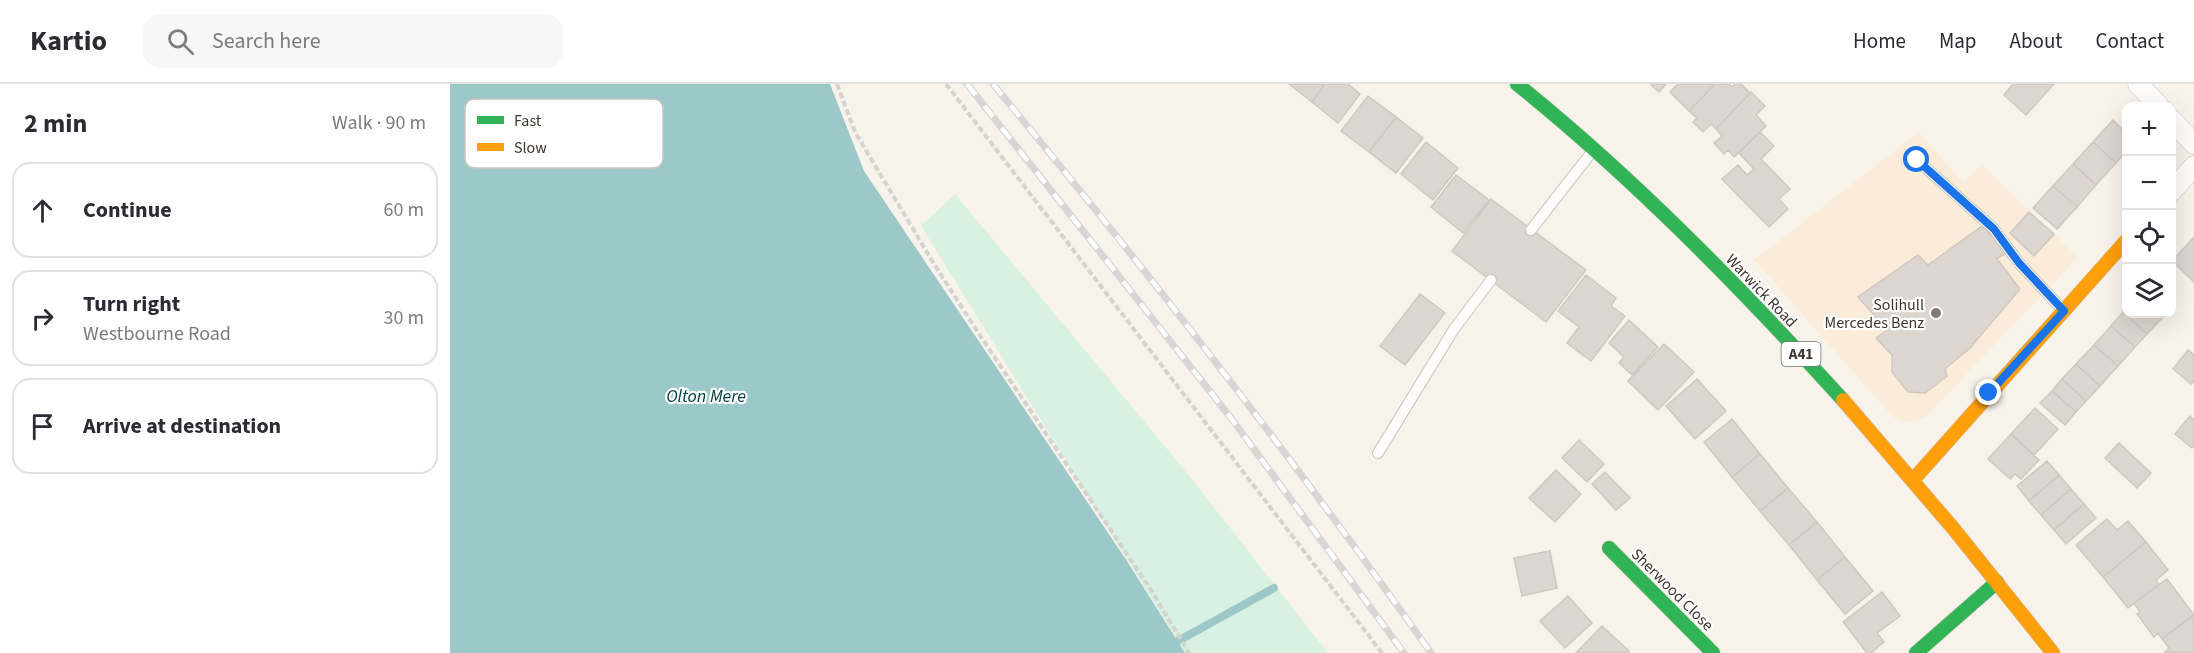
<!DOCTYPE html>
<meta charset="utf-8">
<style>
body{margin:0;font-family:"Source Sans 3",sans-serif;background:#f7f7f7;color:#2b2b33}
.controls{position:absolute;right:18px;top:18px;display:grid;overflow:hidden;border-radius:12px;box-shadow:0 6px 24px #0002}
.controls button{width:54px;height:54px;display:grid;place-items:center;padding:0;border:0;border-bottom:2px solid #e1e1e2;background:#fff;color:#2b2b33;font:30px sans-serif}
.stop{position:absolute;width:18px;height:18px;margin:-14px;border:4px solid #1a73e8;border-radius:50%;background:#fff}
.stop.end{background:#1a73e8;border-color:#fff;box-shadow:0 2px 6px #0008}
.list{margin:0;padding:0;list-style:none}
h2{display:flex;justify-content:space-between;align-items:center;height:78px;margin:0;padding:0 24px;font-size:26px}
h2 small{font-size:20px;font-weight:400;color:#7c7c81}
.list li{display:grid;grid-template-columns:39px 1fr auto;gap:18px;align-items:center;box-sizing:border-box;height:96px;margin:0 12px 12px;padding:0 12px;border:2px solid #e1e1e2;border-radius:18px}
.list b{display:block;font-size:22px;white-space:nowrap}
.list p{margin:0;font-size:20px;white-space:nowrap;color:#7c7c81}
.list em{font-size:20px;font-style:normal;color:#7c7c81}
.icon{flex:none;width:33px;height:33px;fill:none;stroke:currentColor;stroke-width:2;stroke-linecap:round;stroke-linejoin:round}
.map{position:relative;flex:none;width:1744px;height:569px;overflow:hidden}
header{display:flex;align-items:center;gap:36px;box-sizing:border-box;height:84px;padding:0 30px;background:#fff;border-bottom:2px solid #e1e1e2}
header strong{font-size:28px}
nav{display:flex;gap:33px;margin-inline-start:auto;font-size:21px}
.search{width:420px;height:54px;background:#f7f7f7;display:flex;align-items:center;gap:15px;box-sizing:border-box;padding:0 21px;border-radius:18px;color:#7c7c81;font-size:22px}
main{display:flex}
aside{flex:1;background:#fff}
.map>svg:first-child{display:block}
.built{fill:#faecd8}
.green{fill:#d8f1e1}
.water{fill:#9cc8c9}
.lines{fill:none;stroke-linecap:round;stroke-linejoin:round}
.stream{stroke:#9cc8c9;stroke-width:8}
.building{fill:#ddd5d0;stroke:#cfc8c2;stroke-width:1.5}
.lane-casing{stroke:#cbc6be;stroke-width:12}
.street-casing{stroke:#cbc6be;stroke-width:21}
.fast-casing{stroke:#cbc6be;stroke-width:15}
.slow-casing{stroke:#cbc6be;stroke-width:15}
.path{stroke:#d4d3d0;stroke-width:4;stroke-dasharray:6 3;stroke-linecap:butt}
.lane{stroke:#fefdfc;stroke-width:10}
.street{stroke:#fefdfc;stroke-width:20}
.fast{stroke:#30b455;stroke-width:14}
.slow{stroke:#ff9f0a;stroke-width:14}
.rail-casing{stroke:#d8d6d4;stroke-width:7}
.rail{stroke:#fff;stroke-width:4.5;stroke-dasharray:14;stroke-linecap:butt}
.route{stroke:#1a73e8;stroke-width:8}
.poi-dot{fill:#7f7970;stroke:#fff;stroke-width:2}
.labels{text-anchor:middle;stroke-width:4.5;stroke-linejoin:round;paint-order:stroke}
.shield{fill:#fff;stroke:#78736d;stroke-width:1.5}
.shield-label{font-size:15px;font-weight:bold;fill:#3e372e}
.street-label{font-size:16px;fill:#3e372e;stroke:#fff}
.poi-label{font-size:16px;fill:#3e372e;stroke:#fff;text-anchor:end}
.water-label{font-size:18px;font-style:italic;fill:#004044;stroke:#fff}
.key{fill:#fff;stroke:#c5c3c0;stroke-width:1.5}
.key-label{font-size:16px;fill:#3e372e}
</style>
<header>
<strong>Kartio</strong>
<div class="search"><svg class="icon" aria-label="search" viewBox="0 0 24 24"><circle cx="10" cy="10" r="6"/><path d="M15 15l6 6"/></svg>Search here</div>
<nav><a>Home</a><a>Map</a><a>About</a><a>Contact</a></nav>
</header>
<main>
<aside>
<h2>2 min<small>Walk · 90 m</small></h2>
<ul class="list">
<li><svg class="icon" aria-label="ahead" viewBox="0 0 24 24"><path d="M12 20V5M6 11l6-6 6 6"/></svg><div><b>Continue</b></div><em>60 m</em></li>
<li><svg class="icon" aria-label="right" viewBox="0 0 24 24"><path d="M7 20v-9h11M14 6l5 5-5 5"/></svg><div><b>Turn right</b><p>Westbourne Road</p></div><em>30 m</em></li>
<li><svg class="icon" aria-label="arrive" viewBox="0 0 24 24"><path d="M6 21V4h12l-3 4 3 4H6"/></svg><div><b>Arrive at destination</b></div></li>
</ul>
</aside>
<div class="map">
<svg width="1744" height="569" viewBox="0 0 1744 569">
<rect width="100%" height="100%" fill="#f7f3eb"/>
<!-- built -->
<path class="built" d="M1469,48L1513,99L1532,81L1628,173L1476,333L1457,338L1443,333L1304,176Z"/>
<!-- green -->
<path class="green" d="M505,110L737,389L878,569H735L471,142Z"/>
<!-- water -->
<path class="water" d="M0,0H380L414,87L675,474L735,569H0Z"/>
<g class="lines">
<!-- stream -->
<path class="stream" d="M728,557L824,504"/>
</g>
<!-- building -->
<path class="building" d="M839,0H875L862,18Z
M875,0H898L910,10L888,39L862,18Z
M1202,0H1216L1209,8L1201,1Z
M1228,0H1265L1239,27L1220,8Z
M1265,0H1279L1282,3L1285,0H1291L1300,9L1266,45L1261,40L1253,48L1243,38L1247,34L1239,27Z
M1563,0H1604L1576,31L1554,11Z
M1301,8L1315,22L1306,31L1316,42L1284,73L1278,66L1274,70L1264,59L1272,52L1266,45Z
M918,12L946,33L919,68L891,47Z
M946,33L973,54L946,89L919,68Z
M1663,36L1676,49V68L1666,79L1643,58Z
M1310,48L1324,62L1311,75L1340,105L1329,115L1338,125L1319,143L1272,95L1288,81L1297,91L1304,85L1289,69Z
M976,58L1008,84L983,116L951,90Z
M1643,58L1666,79L1646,101L1623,80Z
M1623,80L1646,101L1627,123L1603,102Z
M1006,91L1039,116L1013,149L981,123Z
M1603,102L1627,123L1607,145L1583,124Z
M1041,115L1136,186L1096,238L1002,167Z
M1579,128L1604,150L1584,172L1560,149Z
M1532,142L1557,168L1547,175L1570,205L1520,264L1495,285L1497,292L1475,309L1458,308L1442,288V271L1426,254L1437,246L1408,213L1468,171L1478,181Z
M1744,153V198L1722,177Z
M1136,191L1166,214L1161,222L1175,232L1141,277L1117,259L1129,243L1108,227Z
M970,210L995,229L955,281L930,262Z
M1676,224V230H1716L1697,250L1673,228Z
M1673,228L1697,250L1685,263L1661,242Z
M1179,236L1208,263L1182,291L1169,279L1174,273L1159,259Z
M1661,242L1685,263L1668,282L1644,261Z
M1214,260L1244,288L1208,326L1178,297Z
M1644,261L1668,282L1650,302L1626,280Z
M1738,266L1744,271V297L1741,300L1723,285Z
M1626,280L1650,302L1636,317L1612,295Z
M1247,295L1276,327L1245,355L1216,322Z
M1612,295L1636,317L1626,328L1602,307Z
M1602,307L1626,328L1615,341L1590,319Z
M1585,324L1608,345L1584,371L1561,350Z
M1740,332L1744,336V361L1742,364L1725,350Z
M1282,335L1310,370L1282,393L1254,358Z
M1561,350L1589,376L1571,395L1565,390L1560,395L1538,375Z
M1129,356L1154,380L1137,398L1112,374Z
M1669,359L1701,389L1687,404L1655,374Z
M1310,370L1338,404L1310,427L1282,393Z
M1597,377L1609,391L1579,417L1567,402Z
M1106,386L1131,410L1105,438L1079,414Z
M1155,388L1180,414L1166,426L1142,400Z
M1609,391L1621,405L1591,431L1579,417Z
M1338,404L1367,438L1339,461L1310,427Z
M1621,405L1634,420L1604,446L1591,431Z
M1634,420L1646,434L1616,460L1604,446Z
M1657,435L1667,446L1678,437L1696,458L1653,493L1626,461Z
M1367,438L1395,473L1367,496L1339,461Z
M1696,458L1718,486L1706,496L1709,500L1678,524L1653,493Z
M1100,467L1107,504L1072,512L1064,474Z
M1395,473L1423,507L1395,530L1367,496Z
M1717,495L1744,531L1712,555L1708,549L1704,553L1687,530L1690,528L1684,519Z
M1432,508L1450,532L1427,549L1434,558L1421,569H1417L1393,538Z
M1118,512L1142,539L1115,564L1090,537Z
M1744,531V569H1714L1719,564L1712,555Z
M1152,542L1179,567L1177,569H1126Z"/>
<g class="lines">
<!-- lane casing -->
<g class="lane-casing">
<path id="lane" d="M1467,76L1544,145L1569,179L1613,226
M1081,146L1141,69
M928,369L1004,245L1041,196"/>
</g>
<!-- street casing -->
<g class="street-casing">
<path id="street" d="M1688,0L1709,22
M1722,36L1744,60
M1722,107L1744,82"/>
</g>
<!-- fast casing -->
<g class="fast-casing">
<path id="fast" d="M1067,0C1185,95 1291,204 1393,316
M1159,464L1263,569
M1466,569L1547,498"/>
</g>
<!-- slow casing -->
<g class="slow-casing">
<path id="slow" d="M1393,316L1503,444L1603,569
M1463,396L1676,157"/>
</g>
<!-- path -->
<path class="path" d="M387,0L405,48L484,180L531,253L701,506L739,569
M496,0L932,569"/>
<!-- lane -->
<use href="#lane" class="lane"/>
<!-- street -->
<use href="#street" class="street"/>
<!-- fast -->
<use href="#fast" class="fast"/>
<!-- slow -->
<use href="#slow" class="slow"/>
<!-- rail casing -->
<g class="rail-casing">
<path id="rail" d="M517,0L781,334L954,569
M543,0C695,184 843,374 981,569"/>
</g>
<!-- rail -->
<use href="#rail" class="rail"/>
</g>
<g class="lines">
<!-- route -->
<path class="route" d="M1467,76L1544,145L1569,179L1614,227L1539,309"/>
</g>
<!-- markers -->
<circle class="poi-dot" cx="1486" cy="229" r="6"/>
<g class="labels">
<!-- shield labels -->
<rect class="shield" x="1331.5" y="258" width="39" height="24" rx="4.5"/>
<g class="shield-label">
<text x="1351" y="275">A41</text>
</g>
<!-- street labels -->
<g class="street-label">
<text transform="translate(1312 206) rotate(46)" y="6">Warwick Road</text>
<text transform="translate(1223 505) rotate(45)" y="6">Sherwood Close</text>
</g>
<!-- poi labels -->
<g class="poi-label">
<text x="1474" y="226">Solihull<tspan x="1474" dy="18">Mercedes Benz</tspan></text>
</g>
<!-- water labels -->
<g class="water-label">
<text x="256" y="318">Olton Mere</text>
</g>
</g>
<!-- legend -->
<rect x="15" y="15" width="198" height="69" rx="9" class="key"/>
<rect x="27" y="32" width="27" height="8" fill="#30b455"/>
<rect x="27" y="59" width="27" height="8" fill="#ff9f0a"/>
<g class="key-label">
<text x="64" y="42">Fast</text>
<text x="64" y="69">Slow</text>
</g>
</svg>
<div class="controls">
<button>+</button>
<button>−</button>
<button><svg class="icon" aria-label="locate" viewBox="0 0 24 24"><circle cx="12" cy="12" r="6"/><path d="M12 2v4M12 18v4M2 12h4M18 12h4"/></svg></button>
<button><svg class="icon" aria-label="layers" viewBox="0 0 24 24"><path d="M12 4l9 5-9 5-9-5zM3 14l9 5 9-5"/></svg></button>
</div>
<div class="stop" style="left:1467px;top:76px"></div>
<div class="stop end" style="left:1539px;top:309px"></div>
</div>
</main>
